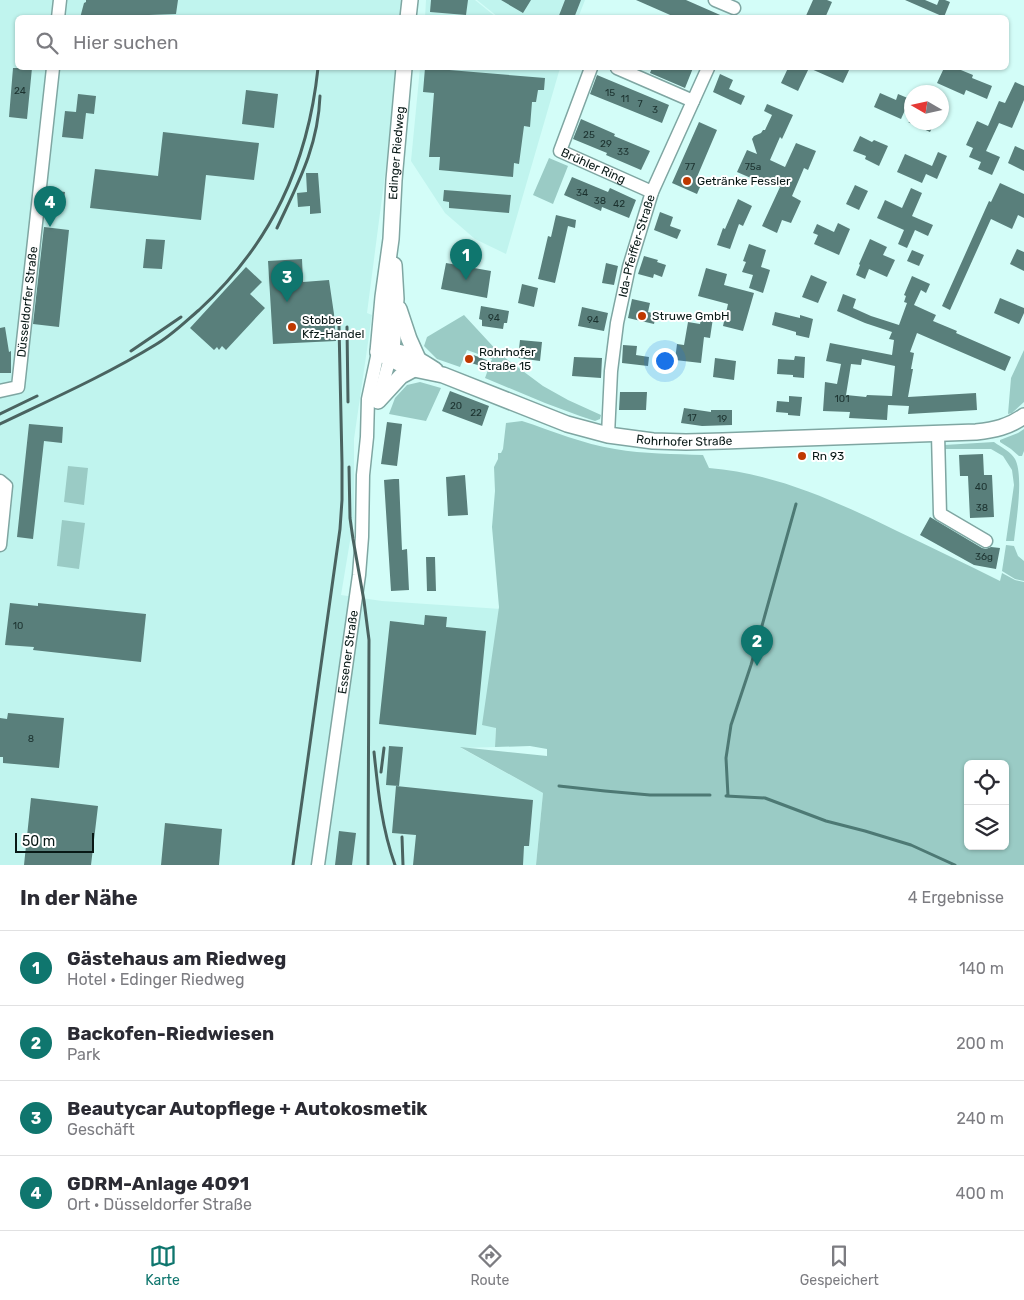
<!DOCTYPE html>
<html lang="de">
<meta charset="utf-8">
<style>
body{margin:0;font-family:Rubik,sans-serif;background:#f2f2f3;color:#2b2b33}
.controls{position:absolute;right:15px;bottom:15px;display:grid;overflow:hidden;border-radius:8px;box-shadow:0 1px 4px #0004}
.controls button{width:45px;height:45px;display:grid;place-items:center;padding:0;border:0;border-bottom:1px solid #e1e1e2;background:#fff;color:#2b2b33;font:25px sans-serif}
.compass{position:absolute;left:904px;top:85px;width:45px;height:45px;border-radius:50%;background:#fff;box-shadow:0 1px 4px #0004;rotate:279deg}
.scale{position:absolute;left:15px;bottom:12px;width:79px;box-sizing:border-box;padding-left:5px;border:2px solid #081816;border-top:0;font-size:14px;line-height:18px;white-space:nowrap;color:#081816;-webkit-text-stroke:4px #fff;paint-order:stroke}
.you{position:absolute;left:664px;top:360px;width:18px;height:18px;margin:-12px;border:4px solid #fff;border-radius:50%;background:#1a73e8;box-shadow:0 0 0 8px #1a73e833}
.badge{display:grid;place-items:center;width:32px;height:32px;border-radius:50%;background:#0f766e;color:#fff;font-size:16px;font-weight:700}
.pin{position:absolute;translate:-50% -41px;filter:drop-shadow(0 1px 2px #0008)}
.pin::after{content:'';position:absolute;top:26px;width:18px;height:15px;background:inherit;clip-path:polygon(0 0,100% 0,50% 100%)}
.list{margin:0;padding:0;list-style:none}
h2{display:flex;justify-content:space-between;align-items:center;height:65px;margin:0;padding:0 20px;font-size:21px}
h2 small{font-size:16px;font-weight:400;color:#7c7c81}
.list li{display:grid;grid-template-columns:32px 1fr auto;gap:15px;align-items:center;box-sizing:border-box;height:75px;padding:0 20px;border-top:1px solid #e1e1e2}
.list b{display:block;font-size:19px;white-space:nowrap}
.list p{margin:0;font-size:16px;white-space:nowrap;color:#7c7c81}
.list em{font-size:16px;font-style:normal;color:#7c7c81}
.icon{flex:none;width:28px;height:28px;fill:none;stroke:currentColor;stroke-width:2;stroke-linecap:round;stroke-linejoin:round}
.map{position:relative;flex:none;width:1024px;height:865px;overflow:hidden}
.search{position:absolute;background:#fff;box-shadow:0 1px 4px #0004;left:15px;right:15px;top:15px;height:55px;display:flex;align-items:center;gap:12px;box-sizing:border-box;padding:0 18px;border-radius:8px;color:#7c7c81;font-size:19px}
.sheet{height:365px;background:#fff}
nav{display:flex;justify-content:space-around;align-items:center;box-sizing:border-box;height:70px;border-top:1px solid #e1e1e2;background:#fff;font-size:14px;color:#7c7c81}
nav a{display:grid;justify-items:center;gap:2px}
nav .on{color:#0f766e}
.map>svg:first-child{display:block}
.built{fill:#c0f4ee}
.green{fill:#9acbc5;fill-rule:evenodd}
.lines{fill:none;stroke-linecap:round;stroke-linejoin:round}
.stream{stroke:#4d7974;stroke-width:3}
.building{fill:#597f7b;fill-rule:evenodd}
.minor-casing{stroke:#7fa6a2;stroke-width:15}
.major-casing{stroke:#7fa6a2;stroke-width:18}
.minor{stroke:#fff;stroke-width:12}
.major{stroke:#fff;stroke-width:15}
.rail{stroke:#4a6360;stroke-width:3}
.poi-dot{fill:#bf3800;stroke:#fff;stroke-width:2}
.labels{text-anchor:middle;stroke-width:4;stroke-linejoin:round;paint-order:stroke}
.number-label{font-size:10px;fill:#1c322f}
.street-label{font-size:12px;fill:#081816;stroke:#fff}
.poi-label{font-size:12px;fill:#081816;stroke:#fff;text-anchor:start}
</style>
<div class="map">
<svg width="1024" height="865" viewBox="0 0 1024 865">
<rect width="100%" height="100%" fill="#d3fdf8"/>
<!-- built -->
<path class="built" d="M0,0H402L401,18H18V68H396L386,167L367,313L372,315L354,439V517L341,595L382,601L501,609L495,747L461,748L543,793L536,865H0Z
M426,0H475L496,17L425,18Z
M477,0H585L578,18L498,17Z
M420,68H560L506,254L475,239L445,213L411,161Z"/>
<!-- green -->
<path class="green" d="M549,158L568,166L553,204L533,195Z
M464,315L500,354L543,386L568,400L601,415L600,419L595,421L580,416L545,403L485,378L492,359L467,350L460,367L437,359L424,346L427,337Z
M1024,350V402L1012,413L1008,414L1011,378Z
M420,382L441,388L426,421L389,414L395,398L407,385Z
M522,421C553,431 583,444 615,449C644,454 674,454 703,455L709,468C775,473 838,502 897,531C931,547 966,564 1000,581L1002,573L1015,580L1024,582V865H536L543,793L460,747L547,756V749L530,746L495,747L496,728L482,725L499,607L492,527L495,491L494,467L498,459V453H501L503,449L506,423ZM968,764H1005V846H968Z
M1024,429V451L1022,456H1019L1011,449L1000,442V440L1018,433Z
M994,442C1001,447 1011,452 1015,459C1024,476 1016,522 1014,541H1006L1014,485L1012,470L1003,456L991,449H944V445Z
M68,466L88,468L84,505L64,502Z
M62,520L85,523L79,569L57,566Z
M1006,545L1014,546L1018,556L1024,561V581L1015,579L1002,571Z"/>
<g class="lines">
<!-- stream -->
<path class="stream" d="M559,786L605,791L650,795H710
M726,796L765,798L826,821L865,831L911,845L955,865
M728,796L726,758L731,725L751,665L796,504"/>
</g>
<!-- building -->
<path class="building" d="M86,0H178L176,14L149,15V18H80L84,3L86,2Z
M431,0H468L466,15L430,12Z
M501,0H531L523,13Z
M565,0H581L574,18H558Z
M636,0H686L727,18H677Z
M813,0H827L832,2L825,18H805Z
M905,0H925L937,5L939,0H945L950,2L944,17Z
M13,68H32L27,119L9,117Z
M425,68L545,78L544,90H538L536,102H532L530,127L524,126L519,164L514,163L513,177L439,170L440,157H429L434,93L423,92Z
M652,68H693L685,88L650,73Z
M788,68H809L798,91L781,83Z
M809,68H850L843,83Z
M944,68H956L973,75L972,78L992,86L987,99L966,90L964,95L937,83Z
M720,74L733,80L729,89L745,96L741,105L713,92Z
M597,75L669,105L662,123L590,94Z
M1015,82L1024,86V100L1012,128L999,123L986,151L1000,157L992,175L978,169L981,162L969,157L973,148L966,145L977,121L988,126L999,101L1005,103Z
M246,90L278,94L274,128L242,124Z
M880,93L896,100L898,94L910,99L901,119L874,107Z
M78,94L96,96L94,114L86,113L83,139L62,137L65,111L76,112Z
M767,104L793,115L782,139L780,137L770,160L785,167L796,143L816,151L808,170L804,168L792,196L801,201L791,223L782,220L777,233L762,226L780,187L761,179L760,182L737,172L747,150L757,154L752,139L754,136L761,133L763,130H765L772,115L764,111Z
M581,119L615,134L614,136L650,151L641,170L606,155L607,153L573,139Z
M699,122L717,130L697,177L703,180L697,194L672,183Z
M908,122H935L930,132Z
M163,132L259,143L254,180L206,175L201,220L90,208L95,169L158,176Z
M860,136L872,142L874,140L888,146L879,166L865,159L866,156L853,151Z
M1015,146L1024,150V171L1008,163Z
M938,152L947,156L937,179L926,174L922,183L897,172L905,154L932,166Z
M306,173H318L321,213L310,214V206L298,207L297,193L307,192Z
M572,177L608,192L610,188L636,200L629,218L602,207L601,211L564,195Z
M1000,183L1024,194V218L1018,215L1012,229L991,219L950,310L942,306L989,201L991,202Z
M855,185L868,191L859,210L846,204Z
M911,188L922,193L912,216L933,225L928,236L915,230L907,248L898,244L904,230L877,218L885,200L902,208Z
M50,190L65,192L63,207L48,205Z
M444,190L511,195L509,213L449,208V202L443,201Z
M738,199L752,206L743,226L739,224L730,249L717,245L723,228L725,229Z
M660,212L673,217L670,226L681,230L677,239L654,230Z
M556,215L576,220L575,228L568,226L555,283L538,279L548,236L551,237Z
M838,223L850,229L839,255L814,244L818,235L813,233L817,224L834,232Z
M44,227L69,230L59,327L33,324Z
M146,239L165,240L162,269L143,268Z
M870,239L887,247L883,255L895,260L887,277L869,269L865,279L856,275L860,265L859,264Z
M749,244L766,250L761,267L770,270L763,293L749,288L753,275L742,272L746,262L743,261Z
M1017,249L1024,252V271L1010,264Z
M912,250L924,255L919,266L907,261Z
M644,256L658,260L657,262L666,265L662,277L654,274L653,278L638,274Z
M302,259L303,282L329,280L334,314L336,341L273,344L268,261Z
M446,263L491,271L487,298L441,289Z
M606,263L618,266L614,285L602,283Z
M246,267L262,282L250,294L265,308L226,350L222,346L219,350L217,347L214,350L190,328Z
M706,268L727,274L724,285L754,293L743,331L723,326L728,304L698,296Z
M811,275L827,282L818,303L802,297Z
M912,276L930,284L926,293L921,290L914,305L936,315L933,321L957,331L956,333L1011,357L1005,371L917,333L910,352L914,353L911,369H913L908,397L976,393L977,410L908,414L909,406L888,405L887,420L849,418L850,412L823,411L825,382L837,384L841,364L826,361L830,343L892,355L894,340L889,339L892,332L865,323L837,311L843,294L856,299L853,308L871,316L899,325L907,303L904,302L906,296L904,295ZM862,359L895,366L892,396L867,395L866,397L846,395L851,364L861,365Z
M522,284L538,288L534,307L518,303Z
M1000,298L1024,308V313L1019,324L994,313Z
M632,299L650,303L648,312L656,314L654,324L628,318Z
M481,306L509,311L507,323H504L503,329L482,326V320L479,319Z
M582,307L608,313L604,331L578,326Z
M775,312L800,318V315L813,319L809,338L796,335V332L772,325Z
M702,316L713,318L710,338L704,337L701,363L675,360L677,344L684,345L688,322L700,324Z
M5,327L9,352L11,351V373H0V328Z
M520,340L542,342L540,361L518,358Z
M623,345L637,346L636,355L649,357L648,366L622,363Z
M468,353L492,362L490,369L465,361Z
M795,356L805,357L804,378L793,377V375L777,374L778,359L794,360Z
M574,357L602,358L601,378L572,376Z
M715,358L736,361L734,380L713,377Z
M450,391L489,406L482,426L442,411Z
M620,392H647L646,410H619Z
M789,396L802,397L800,416L788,415V413L776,412L777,401L789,402Z
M684,408L711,412V410H732V425L702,426L681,423Z
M387,422L402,424L397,466L381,464Z
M29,424L63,427L62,443L44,441L33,539L17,537Z
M983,454L984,475H992L994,517L970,518L968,476H960L959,455Z
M465,475L468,515L448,516L446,477Z
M394,479H399L402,550L407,549L409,590L391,591L384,480Z
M930,517L982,548L986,549L991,547L1000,548L996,569L974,565L920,535Z
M426,557H435L436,591H427Z
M10,603L38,606V603L146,614L141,662L33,650L34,647L5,645Z
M425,615L447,617L446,627L486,631L476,735L379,724L390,621L424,625Z
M8,713L64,718L59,768L3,763V757H0V718L7,719Z
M389,746L403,747L399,786L386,785Z
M396,786L533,800L529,846H524L523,865H413L416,835L392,833Z
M31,798L98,806L91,865H24Z
M165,823L222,829L219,865H161Z
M339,831L356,833L352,865H335Z"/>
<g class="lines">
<!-- minor casing -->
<g class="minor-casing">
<g id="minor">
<path d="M715,0L734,8"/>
<path d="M58,18L60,0"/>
<path id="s1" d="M591,68L560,151L652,192"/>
<path d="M617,68L693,101"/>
<path id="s2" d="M0,391L18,387L53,68"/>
<path d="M378,401L392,351"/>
<path d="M938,434L940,514L986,541"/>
<path id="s3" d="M608,435L611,371L617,323L629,267L652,192L708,68"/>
<path d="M0,481L6,486L0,545"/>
<path id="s4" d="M318,865L359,575L362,537L363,475L367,437L368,399L378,352"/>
</g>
</g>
<!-- major casing -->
<g class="major-casing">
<g id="major">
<path d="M408,18L410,0"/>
<path d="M399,309L409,339L418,359"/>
<path d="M392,351L396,299L394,265"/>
<path id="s5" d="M378,352L399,363L414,369L443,375L567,424L608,435L653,441L686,442L723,441L976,432C994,430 1009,427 1024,416"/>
<path id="s6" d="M378,352L383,297L391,239L394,180L404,68"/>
<path d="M383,352C404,349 419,360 435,370"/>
<path d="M378,401L401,376L414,369"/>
</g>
</g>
<!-- minor -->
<use href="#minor" class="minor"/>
<!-- major -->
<use href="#major" class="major"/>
<!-- rail -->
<path class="rail" d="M277,228C298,183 318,147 320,96
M347,327L348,402
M131,351L181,317
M0,414L37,396
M0,424C52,399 106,375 155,345C171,336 185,322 199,310C271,244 308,164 318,68
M349,467L350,518L353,539L364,601L369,640L368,865
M374,752C378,791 382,829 395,865
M381,772L384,748
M402,837L403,865
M293,865L340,529L342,500V463L339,326"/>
</g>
<!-- markers -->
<g class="poi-dot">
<circle cx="687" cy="181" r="5"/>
<circle cx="642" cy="316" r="5"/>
<circle cx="292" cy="327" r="5"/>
<circle cx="469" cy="359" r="5"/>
<circle cx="802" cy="456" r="5"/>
</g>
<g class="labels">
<!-- number labels -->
<g class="number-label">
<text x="20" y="94">24</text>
<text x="610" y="96">15</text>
<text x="625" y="102">11</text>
<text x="640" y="107">7</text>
<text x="655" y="113">3</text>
<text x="589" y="138">25</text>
<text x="606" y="147">29</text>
<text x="623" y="155">33</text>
<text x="690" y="170">77</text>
<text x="753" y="170">75a</text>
<text x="582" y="196">34</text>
<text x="600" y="204">38</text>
<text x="619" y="207">42</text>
<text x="494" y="321">94</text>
<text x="593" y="323">94</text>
<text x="842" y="402">101</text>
<text x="456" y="409">20</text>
<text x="476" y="416">22</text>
<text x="692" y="421">17</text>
<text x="722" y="422">19</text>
<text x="981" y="490">40</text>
<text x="982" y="511">38</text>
<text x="984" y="560">36g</text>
<text x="18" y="629">10</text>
<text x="31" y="742">8</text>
</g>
<!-- street labels -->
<g class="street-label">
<text dy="4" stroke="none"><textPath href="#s6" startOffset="200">Edinger Riedweg</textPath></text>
<text dy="4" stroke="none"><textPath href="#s1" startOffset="125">Brühler Ring</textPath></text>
<text dy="4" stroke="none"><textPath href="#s3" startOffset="192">Ida-Pfeiffer-Straße</textPath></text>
<text dy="4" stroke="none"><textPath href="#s2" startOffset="104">Düsseldorfer Straße</textPath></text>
<text dy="4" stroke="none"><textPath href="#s5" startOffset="322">Rohrhofer Straße</textPath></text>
<text dy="4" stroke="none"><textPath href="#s4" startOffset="215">Essener Straße</textPath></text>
</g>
<!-- poi labels -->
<g class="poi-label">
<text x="697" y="185">Getränke Fessler</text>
<text x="652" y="320">Struwe GmbH</text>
<text x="302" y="324">Stobbe<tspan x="302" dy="14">Kfz-Handel</tspan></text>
<text x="479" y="356">Rohrhofer<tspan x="479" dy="14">Straße 15</tspan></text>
<text x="812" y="460">Rn 93</text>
</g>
</g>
</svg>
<div class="controls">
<button><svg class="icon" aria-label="locate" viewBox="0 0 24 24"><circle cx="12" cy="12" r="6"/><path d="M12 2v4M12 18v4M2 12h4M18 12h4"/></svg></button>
<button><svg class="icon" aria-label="layers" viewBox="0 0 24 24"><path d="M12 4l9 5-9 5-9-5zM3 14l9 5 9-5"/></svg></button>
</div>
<svg class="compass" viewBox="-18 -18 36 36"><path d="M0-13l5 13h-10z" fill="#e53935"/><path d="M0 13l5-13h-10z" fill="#7c7c81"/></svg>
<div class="scale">50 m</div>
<div class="you"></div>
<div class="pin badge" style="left:466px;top:280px">1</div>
<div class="pin badge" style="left:757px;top:666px">2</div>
<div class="pin badge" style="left:287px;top:302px">3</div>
<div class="pin badge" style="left:50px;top:227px">4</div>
<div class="search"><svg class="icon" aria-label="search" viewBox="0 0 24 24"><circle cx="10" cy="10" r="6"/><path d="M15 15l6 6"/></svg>Hier suchen</div>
</div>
<section class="sheet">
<h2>In der Nähe<small>4 Ergebnisse</small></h2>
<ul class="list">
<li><span class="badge">1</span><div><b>Gästehaus am Riedweg</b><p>Hotel · Edinger Riedweg</p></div><em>140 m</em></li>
<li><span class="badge">2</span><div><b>Backofen-Riedwiesen</b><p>Park</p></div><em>200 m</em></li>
<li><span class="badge">3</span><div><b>Beautycar Autopflege + Autokosmetik</b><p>Geschäft</p></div><em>240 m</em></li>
<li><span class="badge">4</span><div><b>GDRM-Anlage 4091</b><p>Ort · Düsseldorfer Straße</p></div><em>400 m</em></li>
</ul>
</section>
<nav>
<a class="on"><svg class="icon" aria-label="map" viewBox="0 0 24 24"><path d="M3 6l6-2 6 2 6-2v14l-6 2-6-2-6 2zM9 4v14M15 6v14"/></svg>Karte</a>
<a><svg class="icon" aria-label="directions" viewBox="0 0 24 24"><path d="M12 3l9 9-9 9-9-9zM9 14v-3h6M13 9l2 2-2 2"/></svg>Route</a>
<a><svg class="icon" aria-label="saved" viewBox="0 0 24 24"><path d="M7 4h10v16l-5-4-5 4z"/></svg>Gespeichert</a>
</nav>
